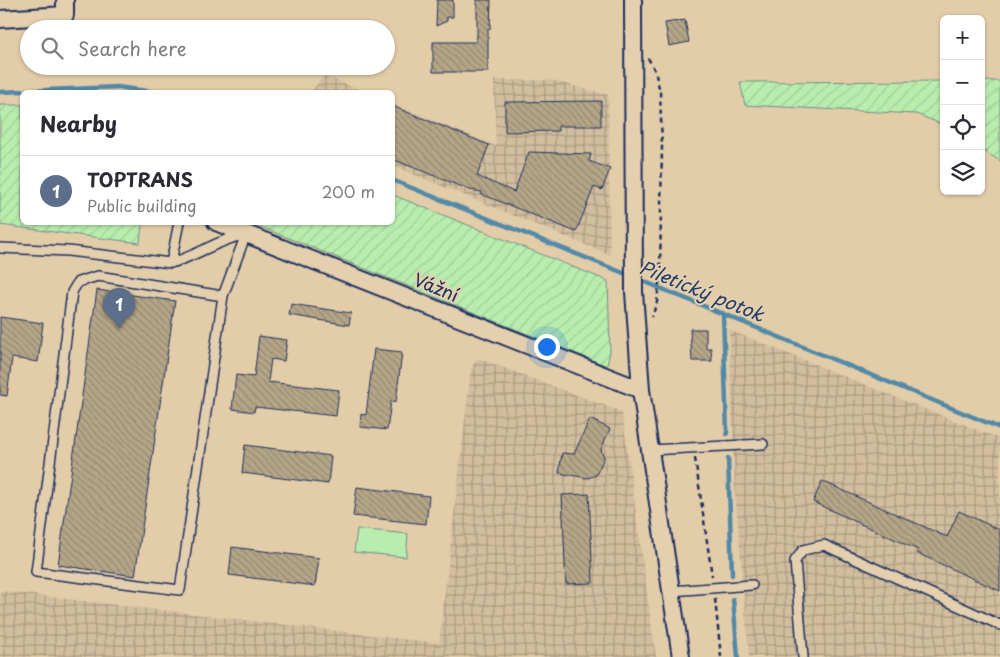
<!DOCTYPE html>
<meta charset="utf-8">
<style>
body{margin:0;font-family:"Playpen Sans",sans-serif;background:#f7f7f7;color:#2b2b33}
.controls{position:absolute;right:15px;top:15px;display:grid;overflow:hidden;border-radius:8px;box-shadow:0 1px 4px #0004}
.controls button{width:45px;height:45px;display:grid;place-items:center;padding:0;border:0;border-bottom:1px solid #e1e1e2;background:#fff;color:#2b2b33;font:25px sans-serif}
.you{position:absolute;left:546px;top:346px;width:18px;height:18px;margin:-12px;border:4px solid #fff;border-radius:50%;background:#1a73e8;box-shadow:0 0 0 8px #1a73e833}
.badge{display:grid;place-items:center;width:32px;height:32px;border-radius:50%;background:#b45309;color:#fff;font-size:16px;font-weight:700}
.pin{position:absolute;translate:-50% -41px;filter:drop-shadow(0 1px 2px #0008)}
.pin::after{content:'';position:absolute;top:26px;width:18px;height:15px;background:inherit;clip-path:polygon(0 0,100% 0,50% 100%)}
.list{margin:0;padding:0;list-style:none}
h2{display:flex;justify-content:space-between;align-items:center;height:65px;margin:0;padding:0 20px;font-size:21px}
h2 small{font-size:16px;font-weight:400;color:#7c7c81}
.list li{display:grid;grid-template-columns:32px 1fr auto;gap:15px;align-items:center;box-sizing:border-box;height:70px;padding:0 20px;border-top:1px solid #e1e1e2}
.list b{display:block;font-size:19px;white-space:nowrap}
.list p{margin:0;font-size:16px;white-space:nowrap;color:#7c7c81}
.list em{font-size:16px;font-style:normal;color:#7c7c81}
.icon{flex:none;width:28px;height:28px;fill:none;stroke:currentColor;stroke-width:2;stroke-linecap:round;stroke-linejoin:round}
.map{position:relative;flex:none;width:1000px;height:657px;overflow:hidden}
.search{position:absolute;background:#fff;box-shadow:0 1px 4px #0004;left:20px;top:20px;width:375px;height:55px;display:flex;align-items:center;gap:12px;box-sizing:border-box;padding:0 18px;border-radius:28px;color:#7c7c81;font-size:19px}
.panel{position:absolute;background:#fff;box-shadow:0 1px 4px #0004;left:20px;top:90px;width:375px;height:135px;border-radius:8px}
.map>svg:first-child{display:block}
.industrial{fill:url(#industrial-grid)}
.grass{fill:#b9edae;stroke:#6a8e86}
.garden{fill:url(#garden-furrows);stroke:#6a8e86}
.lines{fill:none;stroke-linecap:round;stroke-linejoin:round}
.stream{stroke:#5389a7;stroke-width:4.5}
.building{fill:url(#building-back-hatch);stroke:#1b2f5e}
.service-casing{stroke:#1b2f5e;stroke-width:12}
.minor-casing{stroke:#1b2f5e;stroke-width:20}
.path{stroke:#1b2f5e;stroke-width:2.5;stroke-dasharray:5 4;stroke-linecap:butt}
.service{stroke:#e4cfae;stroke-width:9}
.minor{stroke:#e4cfae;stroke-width:16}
.labels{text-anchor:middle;stroke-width:4;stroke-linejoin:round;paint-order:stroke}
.street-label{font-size:18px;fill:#1b2f5e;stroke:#e4cfae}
.water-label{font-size:19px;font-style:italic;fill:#243e6a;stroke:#e4cfae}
</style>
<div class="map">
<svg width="1000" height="657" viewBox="0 0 1000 657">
<defs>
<pattern id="industrial-grid" width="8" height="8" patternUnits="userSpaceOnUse" patternTransform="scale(1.25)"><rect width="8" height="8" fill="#d2be9e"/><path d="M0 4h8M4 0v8" fill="none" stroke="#aa9b84"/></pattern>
<pattern id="garden-furrows" width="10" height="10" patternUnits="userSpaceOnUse" patternTransform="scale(1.25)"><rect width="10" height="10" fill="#b9edae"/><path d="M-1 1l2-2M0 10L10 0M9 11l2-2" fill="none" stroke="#9ecc98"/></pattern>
<pattern id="building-back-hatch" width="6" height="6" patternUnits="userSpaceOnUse" patternTransform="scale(1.25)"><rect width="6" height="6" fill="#b6a688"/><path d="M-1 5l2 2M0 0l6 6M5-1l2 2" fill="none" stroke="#938872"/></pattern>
</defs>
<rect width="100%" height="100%" fill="#e3cda9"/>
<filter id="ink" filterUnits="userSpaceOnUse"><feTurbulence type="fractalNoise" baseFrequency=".02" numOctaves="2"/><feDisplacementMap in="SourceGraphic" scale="10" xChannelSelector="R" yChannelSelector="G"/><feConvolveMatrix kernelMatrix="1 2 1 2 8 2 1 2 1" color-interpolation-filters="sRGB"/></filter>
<g filter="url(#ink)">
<!-- industrial -->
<path class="industrial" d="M325,76L365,92H311L320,80Z
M494,80H551L608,95L610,255L393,166L392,104L496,146Z
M729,330L1000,439V657H749L735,490Z
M478,358L622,412L656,657H0V591L439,643L471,368Z"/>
<!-- grass -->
<path class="grass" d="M357,529L408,534L406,557L354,552Z"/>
<!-- garden -->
<path class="garden" d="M944,81V125L916,114L745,105L740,82Z
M981,81H1000V161L981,149Z
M0,105H22V222L142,223L140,243L0,225Z
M393,195L608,281L610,351L607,366L251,223L392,222Z"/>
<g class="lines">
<!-- stream -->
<path class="stream" d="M0,92L117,87L154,92
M392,180L631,276
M638,279L1000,428
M723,313L727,434
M728,458L732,575
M733,599L738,657"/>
</g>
<!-- building -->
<path class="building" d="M437,0H453V17H447V21L436,26Z
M477,0H491L490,29H488V72H433V42H476V38H477Z
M685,20L689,42L669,46L665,23Z
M601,101V126H558V131L505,132V102Z
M392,106L489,145L477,176L514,192L529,152L591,154L589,161L610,169L602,190L594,187L576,232L481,194L482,192L470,190L392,159Z
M97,290L175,301L135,576L58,565Z
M291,304L351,313L349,325L289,315Z
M0,317L43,323L38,362L12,358L7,396L0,395Z
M690,329H706V348H711L712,361H692Z
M259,336L287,340L284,361L271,359L268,382L339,390L336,416L255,407L254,412L232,409L236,375L254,377Z
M374,349L402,352L396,402L391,401L387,430L360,427L361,414L366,415Z
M590,419L610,429L601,449L604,458L596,475L588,478L559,473L562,453L574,454Z
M245,445L331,456L328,484L242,473Z
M822,481L947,537L959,511L1000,530V591L917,553L918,550L813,502Z
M357,487L429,496L426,524L353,516Z
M589,494L593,583L566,584L562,495Z
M232,547L319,558L315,586L229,575Z"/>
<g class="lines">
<!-- service casing -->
<g class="service-casing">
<path id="service" d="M0,248L68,251L171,263L179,222
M171,263C197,256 217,240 243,235
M223,296L98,276L78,282L72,292L36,572L180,590L223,296L246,234
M650,450L763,444
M671,591L752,585
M803,657L795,561L803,550L824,545L1000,625"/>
</g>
<!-- minor casing -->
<g class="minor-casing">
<path id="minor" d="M633,0L634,292L641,390L681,657
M0,19L65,15V0
M216,222L641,390"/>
</g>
<!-- path -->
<path class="path" d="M648,58L655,71L660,92L662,146L660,273L657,302L652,317
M695,458L712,576
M715,599L721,657"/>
<!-- service -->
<use href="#service" class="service"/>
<!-- minor -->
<use href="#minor" class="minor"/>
</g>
</g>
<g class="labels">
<!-- street labels -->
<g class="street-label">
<text transform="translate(436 288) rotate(22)" y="6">Vážní</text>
</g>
<!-- water labels -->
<g class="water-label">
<text transform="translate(702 291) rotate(22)" y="7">Piletický potok</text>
</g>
</g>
</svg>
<div class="controls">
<button>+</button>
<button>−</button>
<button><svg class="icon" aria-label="locate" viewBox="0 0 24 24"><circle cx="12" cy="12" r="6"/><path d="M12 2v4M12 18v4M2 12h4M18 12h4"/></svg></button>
<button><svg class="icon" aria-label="layers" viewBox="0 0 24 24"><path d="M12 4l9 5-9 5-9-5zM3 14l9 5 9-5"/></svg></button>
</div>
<div class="you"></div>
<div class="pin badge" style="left:119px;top:329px;background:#5c6f8a">1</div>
<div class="search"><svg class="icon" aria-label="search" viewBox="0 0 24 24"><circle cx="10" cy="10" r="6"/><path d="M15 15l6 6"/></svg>Search here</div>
<section class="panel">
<h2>Nearby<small></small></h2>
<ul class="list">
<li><span class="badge" style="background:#5c6f8a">1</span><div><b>TOPTRANS</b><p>Public building</p></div><em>200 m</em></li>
</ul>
</section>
</div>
